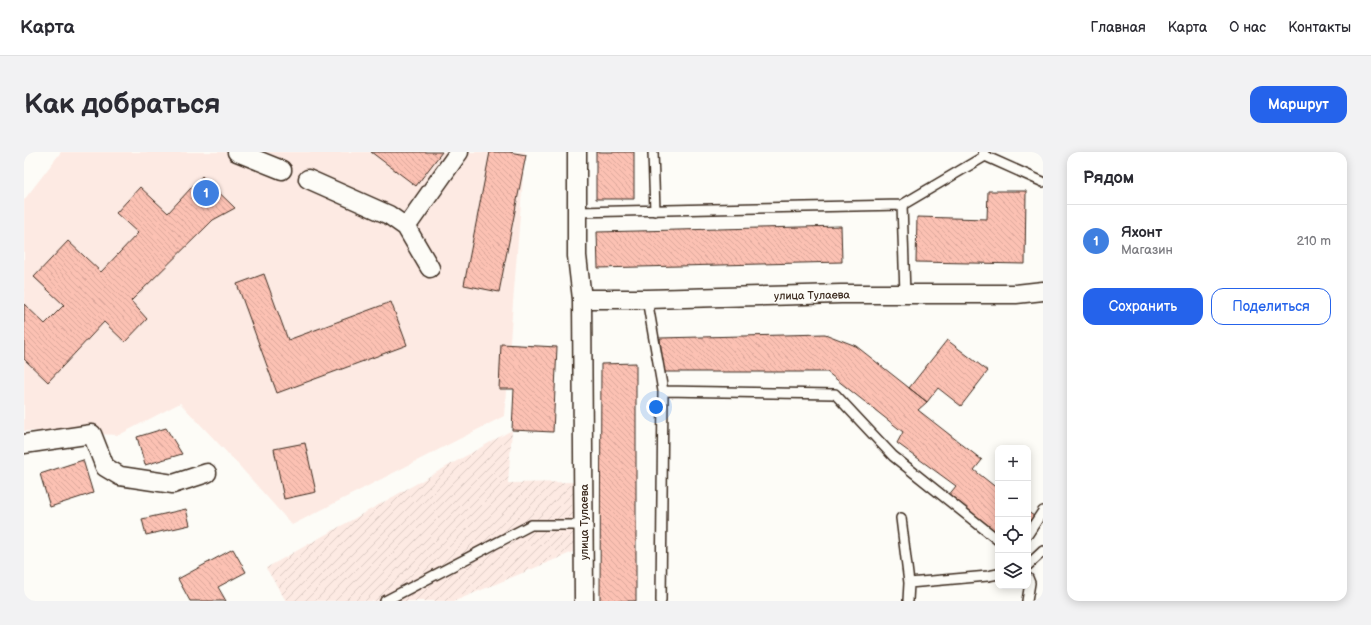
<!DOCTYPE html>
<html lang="ru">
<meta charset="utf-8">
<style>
body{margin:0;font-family:"Balsamiq Sans",sans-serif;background:#f2f2f3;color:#2b2b33}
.controls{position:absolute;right:12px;bottom:12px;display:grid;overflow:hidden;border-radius:8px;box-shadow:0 2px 10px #0003}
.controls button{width:36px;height:36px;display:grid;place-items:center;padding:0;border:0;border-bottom:1px solid #e1e1e2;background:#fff;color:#2b2b33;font:20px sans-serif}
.you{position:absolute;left:632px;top:255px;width:14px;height:14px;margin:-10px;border:3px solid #fff;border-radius:50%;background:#1a73e8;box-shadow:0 0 0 6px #1a73e833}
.badge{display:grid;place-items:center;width:26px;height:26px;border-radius:50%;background:#2563eb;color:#fff;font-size:13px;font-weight:700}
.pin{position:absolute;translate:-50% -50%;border:2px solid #fff;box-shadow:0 1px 4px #0006}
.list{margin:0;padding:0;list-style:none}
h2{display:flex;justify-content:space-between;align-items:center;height:52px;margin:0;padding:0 16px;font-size:17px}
h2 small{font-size:13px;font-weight:400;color:#7c7c81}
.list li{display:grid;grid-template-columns:26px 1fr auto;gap:12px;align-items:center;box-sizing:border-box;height:72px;padding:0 16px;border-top:1px solid #e1e1e2}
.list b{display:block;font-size:15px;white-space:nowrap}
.list p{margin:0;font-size:13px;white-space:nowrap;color:#7c7c81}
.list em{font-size:13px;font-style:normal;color:#7c7c81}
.actions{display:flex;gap:8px;padding:12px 16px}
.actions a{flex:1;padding:9px 0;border:1px solid #2563eb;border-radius:12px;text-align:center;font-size:14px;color:#2563eb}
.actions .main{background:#2563eb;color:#fff}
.icon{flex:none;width:22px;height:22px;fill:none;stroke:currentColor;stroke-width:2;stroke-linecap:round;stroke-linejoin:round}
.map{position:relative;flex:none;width:1019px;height:449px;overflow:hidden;border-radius:12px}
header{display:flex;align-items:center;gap:24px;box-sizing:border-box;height:56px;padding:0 20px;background:#fff;border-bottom:1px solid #e1e1e2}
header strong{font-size:19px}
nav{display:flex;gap:22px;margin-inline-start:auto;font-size:14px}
.intro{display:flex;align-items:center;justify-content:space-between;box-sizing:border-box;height:96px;padding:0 24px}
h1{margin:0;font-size:28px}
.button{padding:10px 18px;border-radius:12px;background:#2563eb;color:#fff;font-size:14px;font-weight:700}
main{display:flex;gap:24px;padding:0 24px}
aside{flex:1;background:#fff;border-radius:12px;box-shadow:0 2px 10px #0003}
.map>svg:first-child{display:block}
.built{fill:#fdeae3}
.industrial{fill:url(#industrial-furrows)}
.building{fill:url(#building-back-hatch);stroke:#3b2a1e}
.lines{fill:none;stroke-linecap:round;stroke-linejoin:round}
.lane-casing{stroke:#3b2a1e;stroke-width:12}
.street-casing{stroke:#3b2a1e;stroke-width:21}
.lane{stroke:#fdfcf7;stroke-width:9}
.street{stroke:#fdfcf7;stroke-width:18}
.labels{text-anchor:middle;stroke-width:3;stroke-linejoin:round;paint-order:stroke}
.street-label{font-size:11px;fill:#3b2a1e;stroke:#fdfcf7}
</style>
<header>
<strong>Карта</strong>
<nav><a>Главная</a><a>Карта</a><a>О нас</a><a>Контакты</a></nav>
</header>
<div class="intro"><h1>Как добраться</h1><a class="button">Маршрут</a></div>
<main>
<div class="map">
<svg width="1019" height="449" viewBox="0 0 1019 449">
<defs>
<pattern id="industrial-furrows" width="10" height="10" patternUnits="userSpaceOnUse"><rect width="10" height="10" fill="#fdeae3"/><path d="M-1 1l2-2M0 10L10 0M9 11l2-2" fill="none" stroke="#dac9c2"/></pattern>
<pattern id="building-back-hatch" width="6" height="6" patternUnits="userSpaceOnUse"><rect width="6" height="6" fill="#fcc1b3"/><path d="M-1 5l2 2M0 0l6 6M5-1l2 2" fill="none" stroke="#d9a69a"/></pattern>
</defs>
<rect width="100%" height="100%" fill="#fdfcf7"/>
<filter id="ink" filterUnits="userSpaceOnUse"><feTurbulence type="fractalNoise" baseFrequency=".025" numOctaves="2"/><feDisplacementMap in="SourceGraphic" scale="8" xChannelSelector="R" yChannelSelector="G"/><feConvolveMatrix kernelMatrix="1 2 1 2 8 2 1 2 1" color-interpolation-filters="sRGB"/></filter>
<g filter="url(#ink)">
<!-- built -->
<path class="built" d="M37,0H501L480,264L268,373L211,309L156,251L95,283L0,279V48Z"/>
<!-- industrial -->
<path class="industrial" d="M488,278L484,331L549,330V400L431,449H262L242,416Z"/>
<!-- building -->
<path class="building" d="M347,0H418L392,34Z
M466,0H485L502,3L475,140L440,133Z
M572,0H610V47H572Z
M178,24L211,56L189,68L107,149L123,167L101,190L80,170L24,230L0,207V152L21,172L40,153L10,125L44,89L77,120L114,81L92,61L116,35L144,61Z
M964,39H1002L1001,112L892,110L893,65L963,67Z
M817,74L818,110L574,116L573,80Z
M240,122L264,188L367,150L383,193L253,241L213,132Z
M801,182L832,194L903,250L894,258L958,308L950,318L974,337V382L924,344L932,334L873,291L879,280L803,220H639L636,186Z
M923,188L964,219L937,254L914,236L903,250L885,236Z
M477,192L533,195L529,280L488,278L490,237H475Z
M612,211V449H576L577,212Z
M142,276L158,302L121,313L113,285Z
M281,291L292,340L260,347L250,297Z
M59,308L69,341L26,355L16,322Z
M162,357L166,373L122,383L118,367Z
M1004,360L1010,364L1004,372Z
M209,397L222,420L194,435L202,449H166L154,427Z"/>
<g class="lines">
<!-- lane casing -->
<g class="lane-casing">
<path id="lane" d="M629,0L631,59
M959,0L961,4L1019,30
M878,53L881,142
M553,60L878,53L961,4
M623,147L639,239L637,449
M639,239L811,242L869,304L974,388
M877,366L885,431L884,449
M1004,382L1019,359
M1004,413L1019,399
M885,431L964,424L974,422
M361,449L507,373H560
M1003,449L1006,431L1004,426"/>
</g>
<!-- street casing -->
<g class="street-casing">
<path id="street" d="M213,0L258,18
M553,0V104L558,147L560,449
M284,27L365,63L382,75L406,116
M382,75L435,0
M558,147H623L817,142H992L1019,139
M0,292L68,282L81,315L96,324L149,332L183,321"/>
</g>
<!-- lane -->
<use href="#lane" class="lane"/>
<!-- street -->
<use href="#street" class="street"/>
</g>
</g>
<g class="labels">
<!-- street labels -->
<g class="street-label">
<text transform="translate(788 143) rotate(-1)" y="4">улица Тулаева</text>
<text transform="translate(560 370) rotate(-90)" y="4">улица Тулаева</text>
</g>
</g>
</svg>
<div class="controls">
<button>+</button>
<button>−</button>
<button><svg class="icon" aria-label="locate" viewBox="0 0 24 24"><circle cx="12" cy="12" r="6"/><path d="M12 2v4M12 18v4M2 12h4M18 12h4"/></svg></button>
<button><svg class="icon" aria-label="layers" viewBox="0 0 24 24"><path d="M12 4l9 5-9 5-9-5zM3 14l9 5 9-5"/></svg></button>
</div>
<div class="you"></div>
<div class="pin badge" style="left:182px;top:41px;background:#3f7fe0">1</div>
</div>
<aside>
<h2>Рядом<small></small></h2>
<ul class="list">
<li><span class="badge" style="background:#3f7fe0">1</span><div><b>Яхонт</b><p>Магазин</p></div><em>210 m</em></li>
</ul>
<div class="actions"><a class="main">Сохранить</a><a>Поделиться</a></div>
</aside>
</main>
